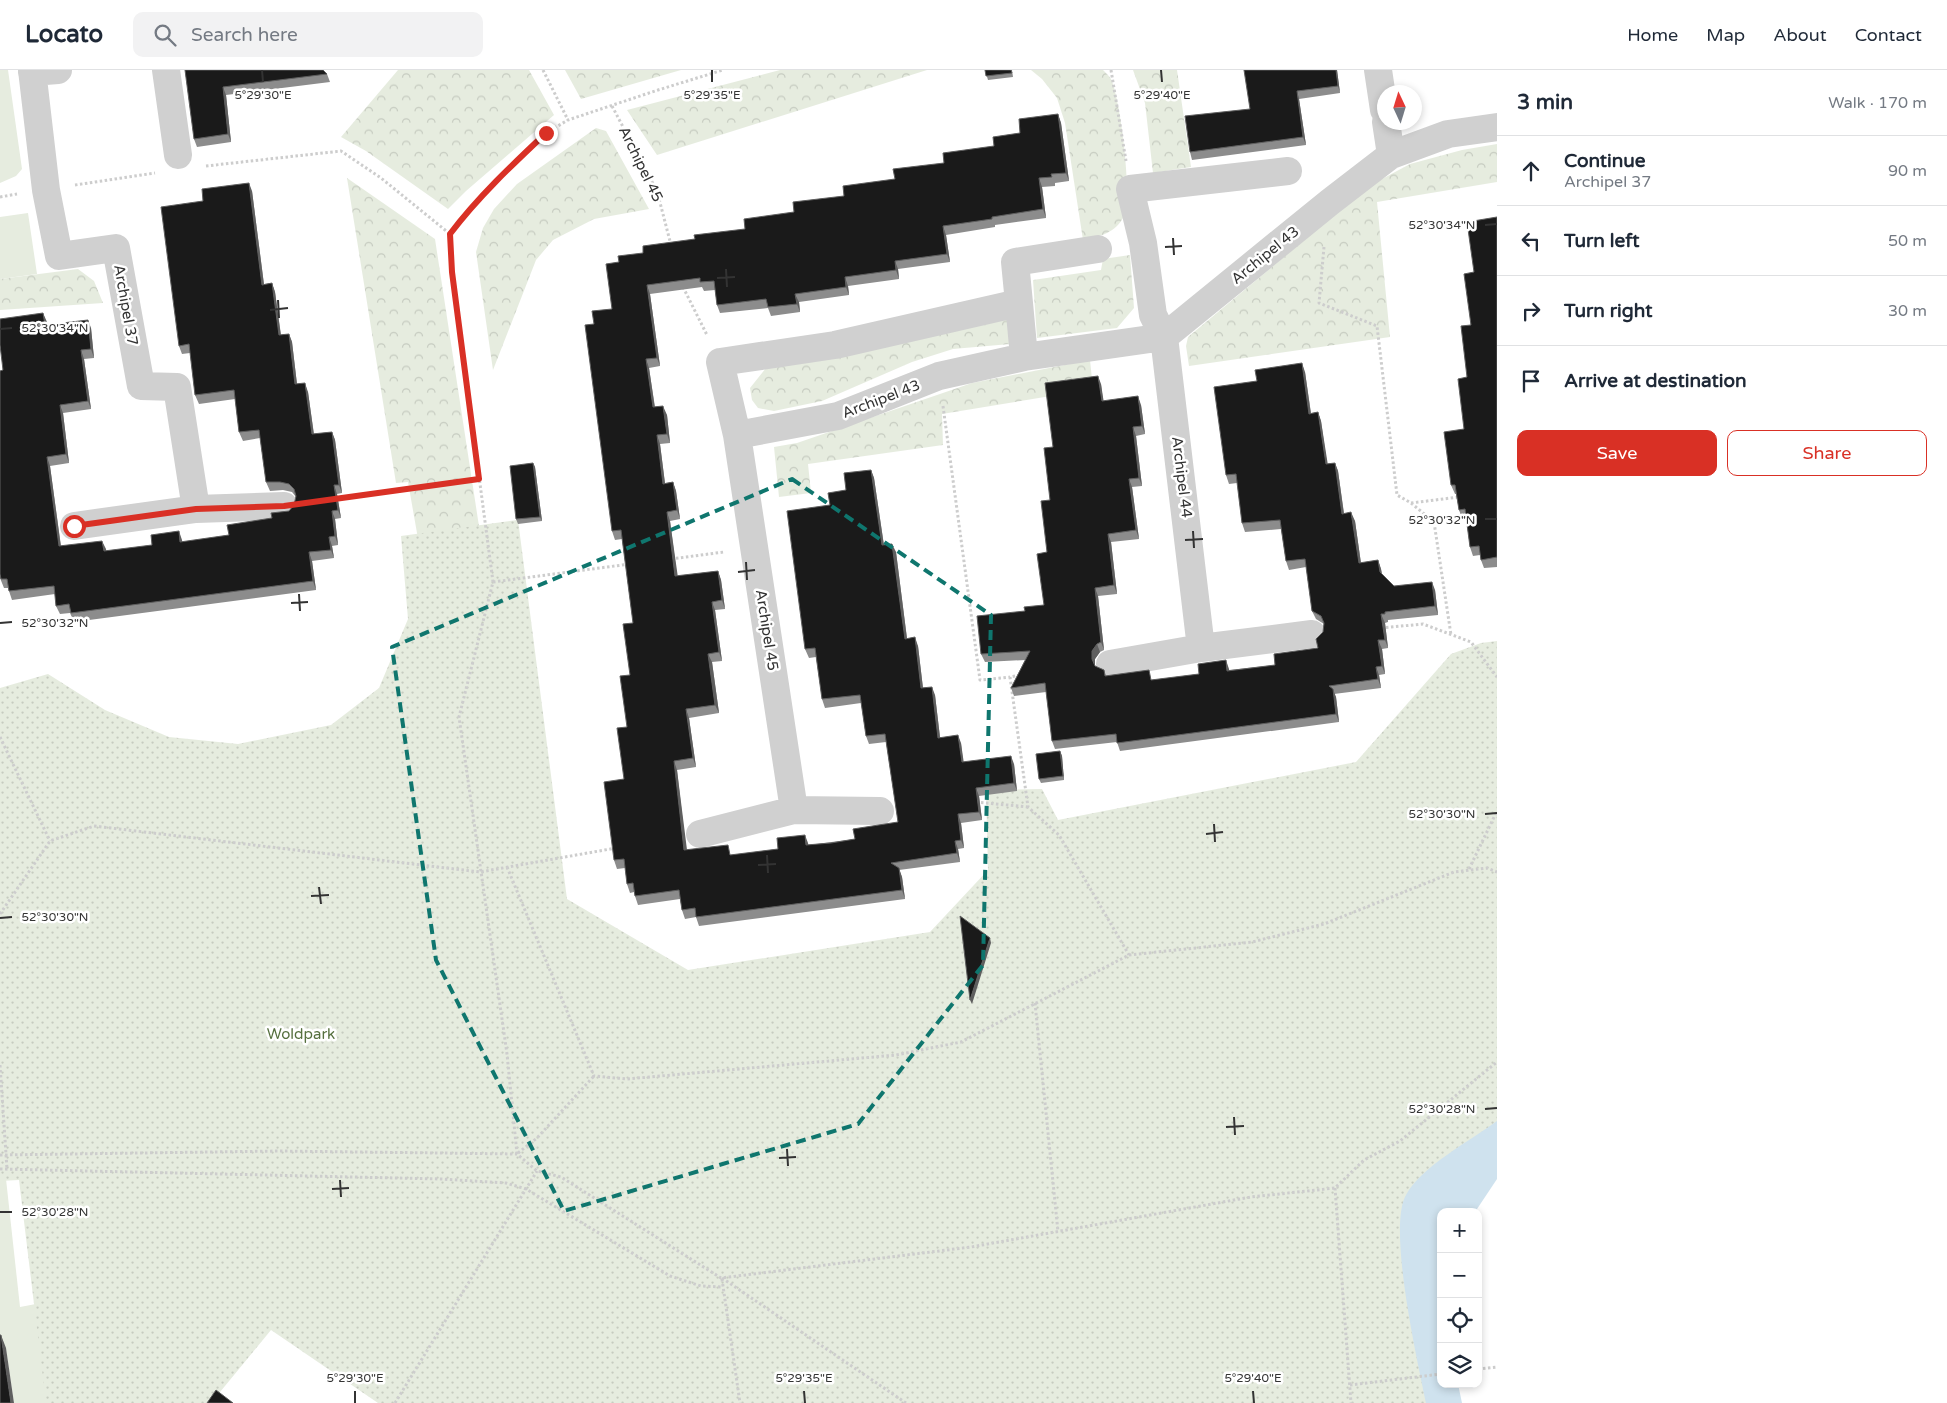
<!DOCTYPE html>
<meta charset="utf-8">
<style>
body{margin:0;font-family:"Varela Round",sans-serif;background:#f2f2f3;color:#1f2937}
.controls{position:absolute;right:15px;bottom:15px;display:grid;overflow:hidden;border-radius:10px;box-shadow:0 2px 8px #0003}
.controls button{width:45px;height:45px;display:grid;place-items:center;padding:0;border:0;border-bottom:1px solid #e0e1e3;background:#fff;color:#1f2937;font:25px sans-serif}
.compass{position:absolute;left:1377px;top:15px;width:45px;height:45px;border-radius:50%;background:#fff;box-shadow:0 2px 8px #0003;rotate:356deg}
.stop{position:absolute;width:15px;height:15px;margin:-11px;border:4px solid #d93025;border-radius:50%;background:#fff}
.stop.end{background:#d93025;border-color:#fff;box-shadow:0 1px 5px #0008}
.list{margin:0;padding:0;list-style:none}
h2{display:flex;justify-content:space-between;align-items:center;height:65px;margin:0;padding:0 20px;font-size:21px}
h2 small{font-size:16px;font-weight:400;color:#747a83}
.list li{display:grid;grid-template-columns:32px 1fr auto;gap:15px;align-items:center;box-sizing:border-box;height:70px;padding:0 20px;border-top:1px solid #e0e1e3}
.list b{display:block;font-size:19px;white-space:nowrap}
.list p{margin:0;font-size:16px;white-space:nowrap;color:#747a83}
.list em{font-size:16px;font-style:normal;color:#747a83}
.actions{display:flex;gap:10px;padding:15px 20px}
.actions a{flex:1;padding:11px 0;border:1px solid #d93025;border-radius:10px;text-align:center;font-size:18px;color:#d93025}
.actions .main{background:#d93025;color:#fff}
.icon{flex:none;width:28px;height:28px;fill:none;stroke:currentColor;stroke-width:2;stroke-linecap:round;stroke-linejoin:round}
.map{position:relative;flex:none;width:1497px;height:1333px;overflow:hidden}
header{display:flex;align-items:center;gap:30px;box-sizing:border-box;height:70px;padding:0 25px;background:#fff;border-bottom:1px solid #e0e1e3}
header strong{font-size:24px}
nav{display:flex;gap:28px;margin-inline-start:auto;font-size:18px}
.search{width:350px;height:45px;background:#f2f2f3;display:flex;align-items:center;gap:12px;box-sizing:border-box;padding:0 18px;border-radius:10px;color:#747a83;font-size:19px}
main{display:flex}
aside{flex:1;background:#fff}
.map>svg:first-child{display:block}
.green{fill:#e6ecdf}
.forest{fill:url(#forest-crowns)}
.park{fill:url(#park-dots)}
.water{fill:#cfe2ee}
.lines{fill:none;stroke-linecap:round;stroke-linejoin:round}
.path{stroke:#cdcdcd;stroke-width:3;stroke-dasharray:2.5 2.5;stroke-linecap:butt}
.minor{stroke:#d0d0d0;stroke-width:28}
.wall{fill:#8c8c8c}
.shaded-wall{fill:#5f5f5f}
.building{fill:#1a1a1a;stroke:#5f5f5f}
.route{stroke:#d93025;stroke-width:6}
.marked{fill:none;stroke:#0f766e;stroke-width:4;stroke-dasharray:10 6;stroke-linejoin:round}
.ticks{fill:none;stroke:#333;stroke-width:2}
.labels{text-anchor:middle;stroke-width:5;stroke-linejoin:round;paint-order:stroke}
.street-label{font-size:15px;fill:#333;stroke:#fff}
.park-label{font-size:15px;fill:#56703f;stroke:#fff}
.ticks-label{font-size:12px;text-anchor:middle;fill:#333;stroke:#fff;stroke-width:5;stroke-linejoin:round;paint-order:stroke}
</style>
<header>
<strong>Locato</strong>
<div class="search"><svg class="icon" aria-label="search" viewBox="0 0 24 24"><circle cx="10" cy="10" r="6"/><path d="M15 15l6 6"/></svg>Search here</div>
<nav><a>Home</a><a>Map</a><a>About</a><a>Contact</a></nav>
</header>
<main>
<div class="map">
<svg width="1497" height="1333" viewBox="0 0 1497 1333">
<defs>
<pattern id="forest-crowns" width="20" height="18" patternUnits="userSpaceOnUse" patternTransform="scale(1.25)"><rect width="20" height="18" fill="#e6ecdf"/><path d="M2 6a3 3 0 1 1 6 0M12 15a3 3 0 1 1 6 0" fill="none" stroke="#c6cbc0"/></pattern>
<pattern id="park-dots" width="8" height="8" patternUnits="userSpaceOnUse" patternTransform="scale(1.25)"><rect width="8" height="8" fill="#e6ecdf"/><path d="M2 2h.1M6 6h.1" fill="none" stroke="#c6cbc0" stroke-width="1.8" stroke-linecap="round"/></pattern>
</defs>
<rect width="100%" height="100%" fill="#fff"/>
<!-- green -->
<path class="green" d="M0,0H8L22,99L16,106L0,113Z
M28,143L37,204L0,209V147Z
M0,1108L6,1109L20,1237L94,1223L124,1333H14L6,1279H0Z"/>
<!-- forest -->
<path class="forest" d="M398,0H529L554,45L466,121L448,139L366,81L341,67Z
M565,0H681L581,29Z
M780,0H927L657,85L627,40Z
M1031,0H1103C1106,3 1109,6 1111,9C1120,28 1133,128 1124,146C1116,163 1099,167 1083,170L1065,53L1057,28L1042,9Z
M1133,0H1177L1191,97L1153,103L1145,33Z
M596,58L606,61L649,139L594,149L553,170L536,190L493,300L476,182L483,158L494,139L517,114Z
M1497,74V112L1377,132L1390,267L1189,296L1186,276L1188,267L1369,116L1410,94L1462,80Z
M347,108L435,169L486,502L461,770L174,680L337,667L400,621L427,548L417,463L408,412L396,413Z
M1130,185L1134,238L1117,258L1037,268L1033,210L1101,200L1103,189Z
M78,199L94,211L103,233L0,240V209Z
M1007,244L1010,274L953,279L912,292L822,331L774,341L758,338L752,330L750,318L766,298Z
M1090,290L1093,319L942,344L943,375L808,394L811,423L779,427L774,377L797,373L972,313Z"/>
<!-- park -->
<path class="park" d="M518,450L567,829L688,900L930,862L988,800L986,720L1042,719L1058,750L1356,692L1451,584L1481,573L1497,571V1073L1444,1133L1428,1174L1429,1333H378L271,1260L211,1333H46L19,1110L0,1111V618L48,604L105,640L169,667L238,674L331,655L379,618L408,549L401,466Z"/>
<!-- water -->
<path class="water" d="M1497,1051V1109L1475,1142H1441V1314H1458L1462,1333H1426C1418,1293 1387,1158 1406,1125C1422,1096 1470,1071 1497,1051Z"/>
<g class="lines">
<!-- path -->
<path class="path" d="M543,0L568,50
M1111,0L1126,91
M612,36L657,121L671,175
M206,96L341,81L381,108L450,164
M75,115L155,103
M0,127L17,124
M1324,177L1319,233L1377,256L1397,425L1411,433L1434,452L1451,565
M683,217L707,265
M943,336L980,610L1010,607
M334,429L479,409
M1411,433L1459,427
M671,489L724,482
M493,512L630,494
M1381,558L1423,554L1471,572L1497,607
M1020,605L1010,607L1028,737L1059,765L1129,885
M0,667L50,771
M976,732L1028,737
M507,797L594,1006L627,1009L896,985L961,972L1129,885L1252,872L1324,854L1454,802L1487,798L1497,802
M1469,799L1497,741
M0,844L50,771L94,756L480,802L616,778
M1035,933L1058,1162
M0,995L7,1099
M518,1083L537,1068L594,1006
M517,1084L507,984L459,647L493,512L452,202L450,164L463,146L510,96L546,63L568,50L658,20L723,0
M0,1085L279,1081L517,1084L537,1101L561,1107L721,1208L971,1177L1251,1127L1335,1118L1364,1090L1400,1071L1497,992
M0,1099L441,1109L506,1113L526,1119L670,1206L701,1216L723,1217
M1335,1118L1351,1333
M722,1208L906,1333
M722,1209L740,1333
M1478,1299L1497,1297
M1350,1315L1441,1304
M395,1333L537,1101"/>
<!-- minor -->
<path class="minor" d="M32,0L46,120L59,186L116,178L141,316L177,317L196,439
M166,0L178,85
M1378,0L1384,40
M32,2L58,0
M1386,52L1391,85
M1019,233L1024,287
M737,365L838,346L939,306L1024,287L1164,267L1330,132L1391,85L1448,64L1497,57
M74,456L196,439L284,436
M1201,578L1164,267L1153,245L1143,173L1130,119L1288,101
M1110,594L1201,578L1312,564
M794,740L737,365L720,292L835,275L1019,233L1015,192L1098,179
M700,764L794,740L880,741"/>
</g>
<!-- wall -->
<path class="wall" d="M185,0L327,4L330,12L226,25L231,72L197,77L194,69Z
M985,0H1012L1013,7L988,10Z
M1337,0L1340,23L1299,29L1306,75L1192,90L1190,82L1250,39Z
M1058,44L1061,53L1069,111L1055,113V116L1042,117L1046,148L995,155V157L946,165L950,192L898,199L899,209L848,216L849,225L799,232L800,242L771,246L768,238L720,243L717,235L715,220L704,221L702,217L650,224L660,296L649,298L655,337L667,345L670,373L660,374L665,413L673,412L676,421L680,449L670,451L677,506L718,501L721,510L725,539L715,540L722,591L712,592L719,643L689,648L696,697L677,700L686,780L732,785L778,779L808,773V775L855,769L898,752L886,672L869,674L866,666L861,633L825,638L822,629L816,587L809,588L805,579L830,435L871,400L874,408L884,475L896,482L907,568L918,576L923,618L935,625L940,667L961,673L963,692L1014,694L1017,721L979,726L982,750L961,753L964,778L958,779L960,792L899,800L902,807L905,829L699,856L696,847L685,849L682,840L680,829L638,835L635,826L634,822L630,823L627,814L625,798L617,799L614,790L624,709L633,553L622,469L615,470L612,461L594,254L612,239L619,192L643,183L695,169L745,159L994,76Z
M252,121L264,214L272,213L275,222L281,265L289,264L292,272L297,314L308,322L314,364L332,362L335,370L342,423L337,424L341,448L335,449L338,475L332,476L334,488L312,491L316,520L74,552L70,543L60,544L56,536L55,524L12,530L8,518H4L0,508V301L3,300L43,243L47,255L91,258L94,288L84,289L91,339L63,343L69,393L50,396L61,476L106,479V481L152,475L182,470V472L229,465L289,441L294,435L296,427L292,422L283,420L270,421L266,412L260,368L243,371L239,362L235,329L199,334L195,325L190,283L182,284L179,276L203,131Z
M1497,147V497L1484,498L1481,490L1480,485L1473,486L1470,477L1466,448H1462L1459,440L1456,424H1455L1451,415L1464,359L1474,202Z
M1305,302L1311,343L1318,342L1321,351L1327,394L1335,393L1338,401L1344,443L1355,451L1361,493L1378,490L1381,499L1382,504L1394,516L1435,520L1438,545L1388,550V552L1385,553L1388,578L1382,579L1385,604L1379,605L1381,618L1334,624L1336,627L1339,652L1120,681L1117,672L1055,679L1052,671L1046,622L1014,626L1011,618L1025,590L985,592L981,584L1025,541L1044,535L1053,377L1101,314L1103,331L1141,335L1145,364L1136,366L1142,416L1132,417L1139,469L1111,472L1117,524L1098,526L1104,580L1100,582L1095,589V596L1104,600L1106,606L1152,610L1199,604L1229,599V600L1275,595L1318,578L1323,562L1324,554L1316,549L1312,541L1306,497L1289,500L1286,491L1281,459L1245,462L1242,453L1237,413L1229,414L1226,405L1257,311Z
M533,393L535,397L542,451L518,454L516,449Z
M1060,681L1062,686L1064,710L1041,713L1039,709Z"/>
<!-- shaded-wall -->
<path class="shaded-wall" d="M1336,0H1337L1340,23L1338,16Z
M223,17L226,25L231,72L228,64Z
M1297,21L1299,29L1306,75L1303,67Z
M1058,44L1061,53L1069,111L1066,103Z
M1039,108L1042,117L1046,148L1043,139Z
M249,113L252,121L265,223L262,215Z
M943,156L946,165L950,192L947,184Z
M895,191L898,199L899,209L896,200Z
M845,207L848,216L849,225L846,217Z
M272,213L275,222L282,274L279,265Z
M647,215L650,224L660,296L657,288Z
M795,224L799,232L800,242L797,234Z
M43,243L47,252L48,264L45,255Z
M88,250L91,258L94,288L91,279Z
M289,264L292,272L298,323L295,314Z
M81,280L84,289L91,339L88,331Z
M646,289L649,298L656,346L653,337Z
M1302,293L1305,302L1312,352L1309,344Z
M1098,306L1101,314L1105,340L1102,331Z
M305,313L308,322L315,373L312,364Z
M1138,326L1141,335L1145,364L1142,356Z
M60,335L63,343L69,393L66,384Z
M663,336L667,345L670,373L667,364Z
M1318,342L1321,351L1329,402L1326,394Z
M1133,357L1136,366L1142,416L1139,408Z
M332,362L335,370L342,423L339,415Z
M657,365L660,374L666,422L663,414Z
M47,387L50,396L62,485L59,476Z
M533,393L535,397L542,451L540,447Z
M1335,393L1338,401L1345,452L1342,444Z
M871,400L874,408L885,483L882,475Z
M1129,409L1132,417L1139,469L1136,460Z
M673,412L676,421L680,449L677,440Z
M334,415L337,424L341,448L338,440Z
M332,441L335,449L338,475L335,466Z
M667,442L670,451L679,515L675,506Z
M1351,442L1355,451L1362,501L1359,493Z
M179,461L182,470L183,480L180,472Z
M1108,464L1111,472L1117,524L1114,515Z
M329,467L332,476L334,488L331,480Z
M102,471L106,479L107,490L104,481Z
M892,474L896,482L908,577L905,569Z
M309,482L312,491L316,520L313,511Z
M1378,490L1381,499L1383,511L1380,502Z
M718,501L721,510L725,539L722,530Z
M1432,512L1435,520L1438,545L1435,536Z
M1095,518L1098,526L1104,580L1101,572Z
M712,532L715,540L722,591L719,582Z
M1381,544L1385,553L1388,578L1385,570Z
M915,567L918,576L924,627L921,618Z
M1378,570L1382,579L1385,604L1382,596Z
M1097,574L1100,582L1095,589V597L1092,589V581Z
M708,584L712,592L719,643L715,635Z
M1226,590L1229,599L1230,609L1227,601Z
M1376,597L1379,605L1381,618L1378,609Z
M932,617L935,625L941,676L938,668Z
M1333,619L1336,627L1339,652L1336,644Z
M686,639L689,648L696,697L693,688Z
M958,665L961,673L965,701L962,692Z
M1060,681L1062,686L1064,710L1063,706Z
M1011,686L1014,694L1017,721L1014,713Z
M674,691L677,700L688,788L684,780Z
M976,718L979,726L982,750L979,742Z
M958,744L961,753L964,778L961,770Z
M805,765L808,773L810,784L806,775Z
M955,771L958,779L960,792L957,783Z
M899,798L902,807L905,829L902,820Z
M990,868L991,873L972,934L970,930Z
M1,1265L6,1278L14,1333H11Z"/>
<!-- building -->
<path class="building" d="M185,0H323L327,4L223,17L228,64L194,69Z
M985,0H1011L1012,3L986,6Z
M1244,0H1336L1338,16L1297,21L1303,67L1190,82L1185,46L1250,39Z
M1058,44L1066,103L1051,104L1052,107L1039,108L1043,139L992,147V149L943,156L947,184L895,191L896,200L845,207L846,217L795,224L797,234L768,237L766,229L717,235L714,211L700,212V208L647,215L657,288L646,289L653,337L663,336L667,364L657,365L663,414L673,412L677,440L667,442L675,506L718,501L722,530L712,532L719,582L708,584L715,635L686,639L693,688L674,691L684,780L728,775L730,785L778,779L777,768L805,765L806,775L831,773L855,769L853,759L898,752L885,664L866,666L860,625L822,629L815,578L805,579L787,441L830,435L828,423L846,420L844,403L871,400L882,475L892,474L905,569L915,567L921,618L932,617L938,668L958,665L962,692L1011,686L1014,713L976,718L979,742L958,744L961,770L955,771L957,783L891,793L899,798L902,820L696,847L695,838L682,840L679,820L635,826L633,813L627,814L624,789L614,790L604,712L624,709L617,658L627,657L620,606L630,605L623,554L633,553L621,460L612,461L585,255L594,254L592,241L612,239L606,194L619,192L618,186L643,183V176L695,169L694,165L745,159L744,149L794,142L793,132L844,126L843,116L895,109L893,99L944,93L943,83L994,76L993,67L1020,63L1019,49Z
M249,113L262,215L272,213L279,265L289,264L295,314L305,313L312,364L332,362L339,415H334L338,440L332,441L335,466L329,467L331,480L309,482L313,511L71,543L69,534L56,536L54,516L9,521L7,509H1L0,504V301L3,300L0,275V249L43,243L45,255L88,250L91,279L81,280L88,331L60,335L66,384L47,387L59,476L102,471L104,481L152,475L151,465L179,461L180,472L229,465L227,455L272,448L271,443L289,441L294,435L296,426L294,419L289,414L280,412H266L259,360L239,362L234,320L195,325L189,274L179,276L161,137L203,131L202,119Z
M1497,147V487L1481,490L1479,476L1470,477L1465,439L1459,440L1455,415H1451L1444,362L1464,359L1458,309L1467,307L1461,256L1471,255L1464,204L1474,202L1467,152Z
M1302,293L1309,344L1318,342L1326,394L1335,393L1342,444L1351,442L1359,493L1378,490L1380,502L1394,516L1432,512L1435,536L1385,542V544H1381L1385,570H1378L1382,596L1376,597L1378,609L1329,616L1333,619L1336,644L1117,673L1116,664L1052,671L1045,613L1011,618L1030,581L981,584L977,546L1025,541L1024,537L1044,535L1037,484L1047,482L1041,431L1050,430L1044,378L1053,377L1045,313L1098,306L1102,331L1138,326L1142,356L1133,357L1139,408L1129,409L1136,460L1108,464L1114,515L1095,518L1101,572L1097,574L1092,581V589L1095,596L1104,600L1105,606L1149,600L1151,610L1199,604L1198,594L1226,590L1227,601L1275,595L1274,584L1318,578L1316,569L1323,562L1324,553L1321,546L1312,541L1305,489L1286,491L1280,450L1242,453L1236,404L1226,405L1214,317L1257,311L1255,300Z
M533,393L540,447L516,449L510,396Z
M1060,681L1063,706L1039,709L1036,684Z
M960,846L990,868L970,930Z
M0,1265H1L11,1333H0Z
M216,1320L233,1333H207Z"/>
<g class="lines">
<!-- route -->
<path class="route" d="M74,456L196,439L284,436L479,409L452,202L450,164C478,127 512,95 546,63"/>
</g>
<!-- marked area -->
<path class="marked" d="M792,409L991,545L983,895L858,1054L564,1141L436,890L392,577Z"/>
<!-- ticks -->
<path class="ticks" d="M262,0L263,12M712,0V12M1161,0L1162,12M1485,155L1497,154M1173,168L1174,185M1165,177L1182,176M726,199L727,217M717,208L735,207M278,230L279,248M270,240L288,238M0,259L12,258M1485,449H1497M1193,461L1194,478M1185,470L1203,469M746,492L747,510M738,502L755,500M299,524L300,541M291,533L308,532M0,553L12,552M1485,744L1497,743M1214,754L1215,772M1206,764L1223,762M767,785L768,803M758,795L776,794M319,817L321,834M311,826L329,825M0,848L12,847M1485,1039L1497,1038M1234,1047L1235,1065M1226,1057L1244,1056M787,1079L788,1096M779,1088L796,1087M340,1110L341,1127M332,1119L349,1118M0,1142H12M355,1321V1333M804,1321L805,1333M1253,1321L1254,1333"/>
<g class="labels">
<!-- street labels -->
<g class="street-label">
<text transform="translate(641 94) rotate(64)" y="5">Archipel 45</text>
<text transform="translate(1265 185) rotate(-39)" y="5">Archipel 43</text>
<text transform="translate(126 235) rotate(80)" y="5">Archipel 37</text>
<text transform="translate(881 329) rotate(-21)" y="5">Archipel 43</text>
<text transform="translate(1182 407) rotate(83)" y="5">Archipel 44</text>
<text transform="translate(767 560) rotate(81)" y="5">Archipel 45</text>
</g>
<!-- park labels -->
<g class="park-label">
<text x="301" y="969">Woldpark</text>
</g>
</g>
<g class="ticks-label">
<text x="263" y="29">5°29'30"E</text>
<text x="712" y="29">5°29'35"E</text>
<text x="1162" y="29">5°29'40"E</text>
<text x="1442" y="159">52°30'34"N</text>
<text x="55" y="262">52°30'34"N</text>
<text x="1442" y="454">52°30'32"N</text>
<text x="55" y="557">52°30'32"N</text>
<text x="1442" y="748">52°30'30"N</text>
<text x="55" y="851">52°30'30"N</text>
<text x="1442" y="1043">52°30'28"N</text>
<text x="55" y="1146">52°30'28"N</text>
<text x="355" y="1312">5°29'30"E</text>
<text x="804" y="1312">5°29'35"E</text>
<text x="1253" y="1312">5°29'40"E</text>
</g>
</svg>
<div class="controls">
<button>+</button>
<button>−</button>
<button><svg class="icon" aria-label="locate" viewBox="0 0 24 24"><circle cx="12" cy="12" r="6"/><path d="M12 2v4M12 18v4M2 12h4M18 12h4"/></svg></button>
<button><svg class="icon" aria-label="layers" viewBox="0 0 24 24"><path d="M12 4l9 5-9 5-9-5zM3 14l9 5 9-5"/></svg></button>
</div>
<svg class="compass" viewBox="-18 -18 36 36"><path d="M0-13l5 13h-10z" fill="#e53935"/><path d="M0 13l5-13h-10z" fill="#747a83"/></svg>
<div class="stop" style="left:74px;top:456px"></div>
<div class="stop end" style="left:546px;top:63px"></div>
</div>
<aside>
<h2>3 min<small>Walk · 170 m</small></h2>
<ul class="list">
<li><svg class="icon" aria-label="ahead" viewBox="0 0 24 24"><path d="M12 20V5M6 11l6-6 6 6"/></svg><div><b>Continue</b><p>Archipel 37</p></div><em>90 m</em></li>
<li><svg class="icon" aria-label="left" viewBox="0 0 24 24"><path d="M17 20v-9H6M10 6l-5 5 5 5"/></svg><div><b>Turn left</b></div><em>50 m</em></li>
<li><svg class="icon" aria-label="right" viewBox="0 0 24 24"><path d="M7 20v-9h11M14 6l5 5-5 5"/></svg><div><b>Turn right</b></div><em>30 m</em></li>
<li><svg class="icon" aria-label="arrive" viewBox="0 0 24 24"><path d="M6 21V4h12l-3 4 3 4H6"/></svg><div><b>Arrive at destination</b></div></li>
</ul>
<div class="actions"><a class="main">Save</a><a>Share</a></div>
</aside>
</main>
